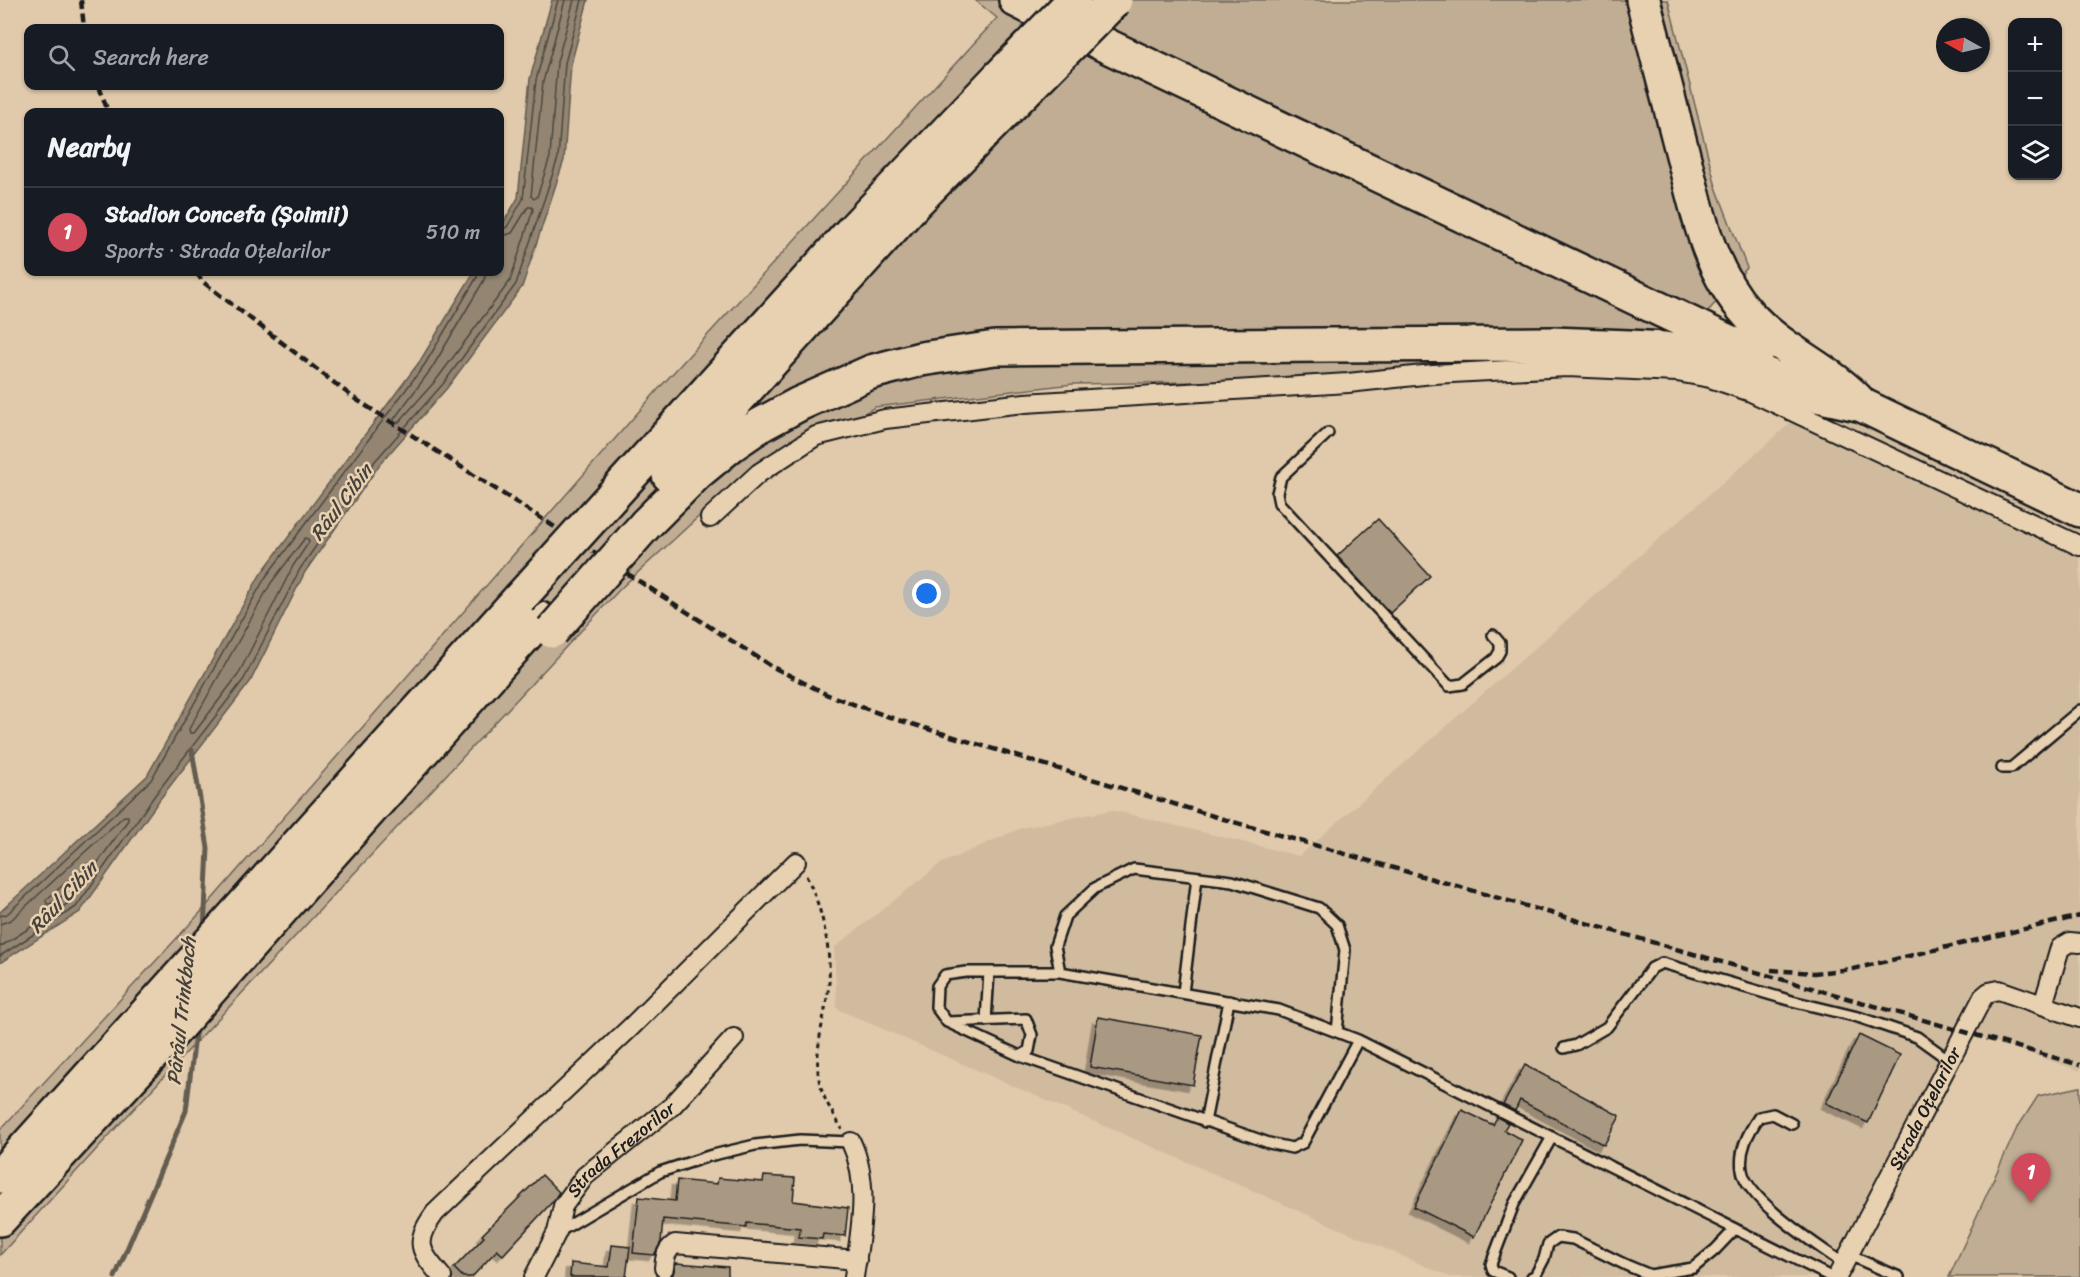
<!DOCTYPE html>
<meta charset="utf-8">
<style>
body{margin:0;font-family:Sriracha,sans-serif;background:#242831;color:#f1f3f6}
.controls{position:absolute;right:18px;top:18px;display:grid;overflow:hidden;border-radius:12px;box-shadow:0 2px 4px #0004}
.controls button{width:54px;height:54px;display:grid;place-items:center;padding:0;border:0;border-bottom:2px solid #363941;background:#171b24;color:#f1f3f6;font:30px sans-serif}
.compass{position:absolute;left:1936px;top:18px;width:54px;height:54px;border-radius:50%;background:#171b24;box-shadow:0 2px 4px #0004;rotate:278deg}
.you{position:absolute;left:927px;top:594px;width:21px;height:21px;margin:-15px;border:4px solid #fff;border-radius:50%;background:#1a73e8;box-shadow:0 0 0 9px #1a73e833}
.badge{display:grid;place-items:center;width:39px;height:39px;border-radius:50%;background:#d1495b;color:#fff;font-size:20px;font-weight:700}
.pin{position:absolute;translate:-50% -50px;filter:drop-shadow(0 2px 3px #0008)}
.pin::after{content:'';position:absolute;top:32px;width:21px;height:18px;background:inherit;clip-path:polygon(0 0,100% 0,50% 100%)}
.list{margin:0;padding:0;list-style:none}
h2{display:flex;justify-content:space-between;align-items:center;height:78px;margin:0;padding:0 24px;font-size:26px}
h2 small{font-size:20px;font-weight:400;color:#9ea1a6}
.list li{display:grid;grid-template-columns:39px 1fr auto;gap:18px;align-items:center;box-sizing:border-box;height:90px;padding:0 24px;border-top:2px solid #363941}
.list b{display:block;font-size:22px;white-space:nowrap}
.list p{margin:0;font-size:20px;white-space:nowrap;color:#9ea1a6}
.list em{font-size:20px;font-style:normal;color:#9ea1a6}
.icon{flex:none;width:33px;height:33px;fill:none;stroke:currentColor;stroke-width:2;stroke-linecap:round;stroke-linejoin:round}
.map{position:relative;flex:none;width:2080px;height:1277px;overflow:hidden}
.search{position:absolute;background:#171b24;box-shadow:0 2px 4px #0004;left:24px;top:24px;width:480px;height:66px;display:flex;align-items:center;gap:15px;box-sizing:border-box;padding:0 21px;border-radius:12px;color:#9ea1a6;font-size:22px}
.panel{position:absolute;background:#171b24;box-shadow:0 2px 4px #0004;left:24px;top:108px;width:480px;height:168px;border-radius:12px}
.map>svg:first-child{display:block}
.built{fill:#d0bb9f}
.green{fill:#c0ad94;stroke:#6e6458;stroke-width:1.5}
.water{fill:#938572;stroke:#635b50;stroke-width:1.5}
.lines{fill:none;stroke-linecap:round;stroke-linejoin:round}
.shore{stroke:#4c463e;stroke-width:1.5}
.stream{stroke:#635b50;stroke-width:5}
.building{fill:#a99983;stroke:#1c1c1c;stroke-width:1.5;filter:url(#shadow)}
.service-casing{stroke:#1c1c1c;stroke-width:14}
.minor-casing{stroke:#1c1c1c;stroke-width:22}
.motorway-casing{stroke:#1c1c1c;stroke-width:38}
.path{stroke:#1c1c1c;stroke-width:3;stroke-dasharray:4.5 4.5;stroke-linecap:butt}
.service{stroke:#e8d1b1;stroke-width:9}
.minor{stroke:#e8d1b1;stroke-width:18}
.motorway{stroke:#e8d1b1;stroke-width:33}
.rail{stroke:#1c1c1c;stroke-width:4.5;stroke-dasharray:9 4.5;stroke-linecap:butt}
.motorway-bridge-casing{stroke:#1c1c1c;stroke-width:38;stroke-linecap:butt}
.motorway-bridge{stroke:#e8d1b1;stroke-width:33}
.labels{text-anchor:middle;stroke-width:5;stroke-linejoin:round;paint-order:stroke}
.street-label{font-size:18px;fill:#1c1c1c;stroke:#e8d1b1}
.water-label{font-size:20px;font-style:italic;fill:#46413a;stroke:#e8d1b1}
</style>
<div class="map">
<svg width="2080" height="1277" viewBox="0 0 2080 1277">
<defs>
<filter id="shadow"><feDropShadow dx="-5.5" dy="5.5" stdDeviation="0" flood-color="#0004"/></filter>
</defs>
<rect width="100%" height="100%" fill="#e0caab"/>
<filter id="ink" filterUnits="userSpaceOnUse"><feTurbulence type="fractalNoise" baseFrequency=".0167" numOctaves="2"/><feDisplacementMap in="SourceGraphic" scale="12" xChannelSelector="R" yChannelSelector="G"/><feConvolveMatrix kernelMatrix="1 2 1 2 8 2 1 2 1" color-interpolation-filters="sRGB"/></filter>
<g filter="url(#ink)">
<!-- built -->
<path class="built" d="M1813,403L2080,512V1071L1961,1030L1830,1277H1450L837,1009L834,948L940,864L1021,828L1112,810L1299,856Z"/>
<!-- green -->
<path class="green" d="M975,0H1668L1716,187L1747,268L1650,375L1073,384L875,407L720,497L621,588L114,1130L0,1255V1130L200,913L662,385L997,18Z
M2080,1087V1277H1949L2016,1130L2038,1096Z"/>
<!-- water -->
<path class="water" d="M552,0H588L571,64L564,160L522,287L447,388L380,464L305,572L250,682L160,799L80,912L0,963V912L147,776L260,575L420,361L474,272H500V228L518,198L530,79Z"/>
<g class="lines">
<!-- shore -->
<path class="shore" d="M565,0L543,82L531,196L534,199L537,197L550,157L557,62L574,0
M500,230L507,227L523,199L536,80L558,0
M486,272L484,280L432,368L394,419L395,423L399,422L437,379L510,281L533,210L532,207H528L512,233L500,237
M305,538L308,539L309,542L293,566L238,675L194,733H190L189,729L271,583Z
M70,879L72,883L64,895L50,904H47L46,900Z
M0,916L7,914L151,780L265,578L425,364L477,277L478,272
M0,924L11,920L124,816H128V820L70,902L0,947
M0,956L76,907L155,795L244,679L300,569L375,461L443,384L516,284L558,158L565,63L582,0"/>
<!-- stream -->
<path class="stream" d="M192,750L208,848L204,931
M115,1277L186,1111L196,1027"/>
</g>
<!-- building -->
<path class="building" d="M1378,519L1430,576L1390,613L1337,556Z
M1098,1017L1202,1035L1193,1085L1090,1067Z
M1859,1035L1900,1055L1868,1123L1826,1103Z
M1525,1065L1620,1116L1604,1145L1520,1100L1515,1111L1503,1105Z
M1462,1110L1493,1125L1497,1117L1508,1123L1504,1130L1522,1140L1474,1237L1414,1207Z
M542,1175L559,1192L554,1200L503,1255L497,1250L472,1277H463L454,1268L484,1237L482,1235Z
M764,1176L795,1178L793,1201L848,1208L845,1236L823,1234L822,1239L799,1237L800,1228L747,1223L746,1227L663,1219L661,1242L654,1255L633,1253L639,1197L675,1201L677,1180L717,1184L718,1178L763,1182Z
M612,1245L630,1247L626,1277H570L571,1263L609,1267Z
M676,1263L728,1267V1277H670L673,1274Z"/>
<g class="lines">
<!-- service casing -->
<g class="service-casing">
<path id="service" d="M1328,433L1281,477L1277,493L1279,503L1449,686L1463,684L1496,658L1500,651V643L1493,635
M2002,768H2011L2080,710
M1060,972L1055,946L1065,916L1095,888L1134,869L1232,881L1319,908L1337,925L1345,950L1337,1032
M1183,993L1197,877
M986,1021L989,972
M947,1022L1026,1019L1032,1035L1029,1051L1020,1056L947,1022L936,1007L937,986L945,975L966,972H1060L1279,1010L1358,1040
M1564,1048L1576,1045L1607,1027L1652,968L1662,963L1792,1001L1858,1017L1917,1037L1949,1060
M1020,1056L1269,1143L1292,1148L1303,1143L1358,1040L1831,1277
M1205,1122L1229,1001
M1792,1124L1773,1114L1759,1117C1748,1133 1739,1150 1742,1170C1747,1201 1819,1246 1844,1264
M560,1231L660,1172L709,1156L755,1145L800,1140L851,1142
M1849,1255L1899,1277
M1508,1277L1493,1271L1491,1264L1514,1204L1552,1137
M1532,1277L1535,1276L1544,1259L1548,1244L1558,1237L1573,1239L1626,1265L1650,1275L1693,1268L1715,1250L1735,1229"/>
</g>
<!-- minor casing -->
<g class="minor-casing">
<g id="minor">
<path d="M710,518L759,473L816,436L885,419L1025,403L1348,383L1433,374L1567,367L1677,372L1710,378L1751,392L2080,546"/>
<path d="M2043,1005L2060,948L2070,942L2080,943"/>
<path d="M851,1142C871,1185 860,1232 854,1277"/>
<path d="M664,1268C665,1257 666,1250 675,1244L857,1260"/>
<path d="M442,1277C420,1251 413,1243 435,1213L632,1026L796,862"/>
<path id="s1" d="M534,1277L557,1232L563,1206L585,1176L672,1106L734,1038"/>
<path id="s2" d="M1837,1277L1983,997L1989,992L1999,990L2080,1018"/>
</g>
</g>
<!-- motorway casing -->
<g class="motorway-casing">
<path id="motorway" d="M1016,0L1101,43L1756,355
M1643,0C1656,50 1669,100 1682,151C1697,208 1707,269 1748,314C1781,352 1829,368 1862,405
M1843,396L2080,510
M669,475L914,204L1025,91
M613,495L852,231L998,78
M646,524L697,473L731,445L762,424L799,404L871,372L921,359L995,348L1328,345L1552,344L1630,347L1664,349L1724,361L1752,369L1816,395L1862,405
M0,1176L519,599
M0,1219L163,1043L540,619"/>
</g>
<!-- path -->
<path class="path" d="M806,876C823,907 833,957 828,992C824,1020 814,1051 819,1079C822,1098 833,1113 842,1129"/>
<!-- service -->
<use href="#service" class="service"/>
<!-- minor -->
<use href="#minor" class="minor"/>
<!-- motorway -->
<use href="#motorway" class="motorway"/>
<!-- rail -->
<path class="rail" d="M81,0L84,28
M99,86L108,112
M196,272L203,282L354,398L771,666L828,695L895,719L1220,818L2080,1065
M1771,970L1814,973L1853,969L2080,916"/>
<!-- motorway-bridge casing -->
<g class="motorway-bridge-casing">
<path id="motorway-bridge" d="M998,78L1074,0
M1025,91L1115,0
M519,599L613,495
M552,631L646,524"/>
</g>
<!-- motorway-bridge -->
<use href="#motorway-bridge" class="motorway-bridge"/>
</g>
</g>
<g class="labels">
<!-- street labels -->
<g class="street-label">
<text dy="6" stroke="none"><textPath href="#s2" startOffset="190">Strada Oțelarilor</textPath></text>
<text dy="6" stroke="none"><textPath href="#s1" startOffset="159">Strada Frezorilor</textPath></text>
</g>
<!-- water labels -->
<g class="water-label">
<text transform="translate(341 502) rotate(-53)" y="7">Râul Cibin</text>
<text transform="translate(63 897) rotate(-47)" y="7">Râul Cibin</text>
<text transform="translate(181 1011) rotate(-84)" y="7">Pârâul Trinkbach</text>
</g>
</g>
</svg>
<div class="controls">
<button>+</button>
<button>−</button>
<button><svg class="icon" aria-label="layers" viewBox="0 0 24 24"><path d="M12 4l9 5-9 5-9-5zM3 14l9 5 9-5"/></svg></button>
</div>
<svg class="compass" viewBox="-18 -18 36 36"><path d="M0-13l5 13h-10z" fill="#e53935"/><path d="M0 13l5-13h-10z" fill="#9ea1a6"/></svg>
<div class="you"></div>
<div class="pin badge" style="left:2031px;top:1203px">1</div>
<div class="search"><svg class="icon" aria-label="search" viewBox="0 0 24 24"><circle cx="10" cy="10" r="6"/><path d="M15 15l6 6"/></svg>Search here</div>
<section class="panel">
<h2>Nearby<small></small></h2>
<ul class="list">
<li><span class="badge">1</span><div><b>Stadion Concefa (Șoimii)</b><p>Sports · Strada Oțelarilor</p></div><em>510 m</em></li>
</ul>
</section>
</div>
